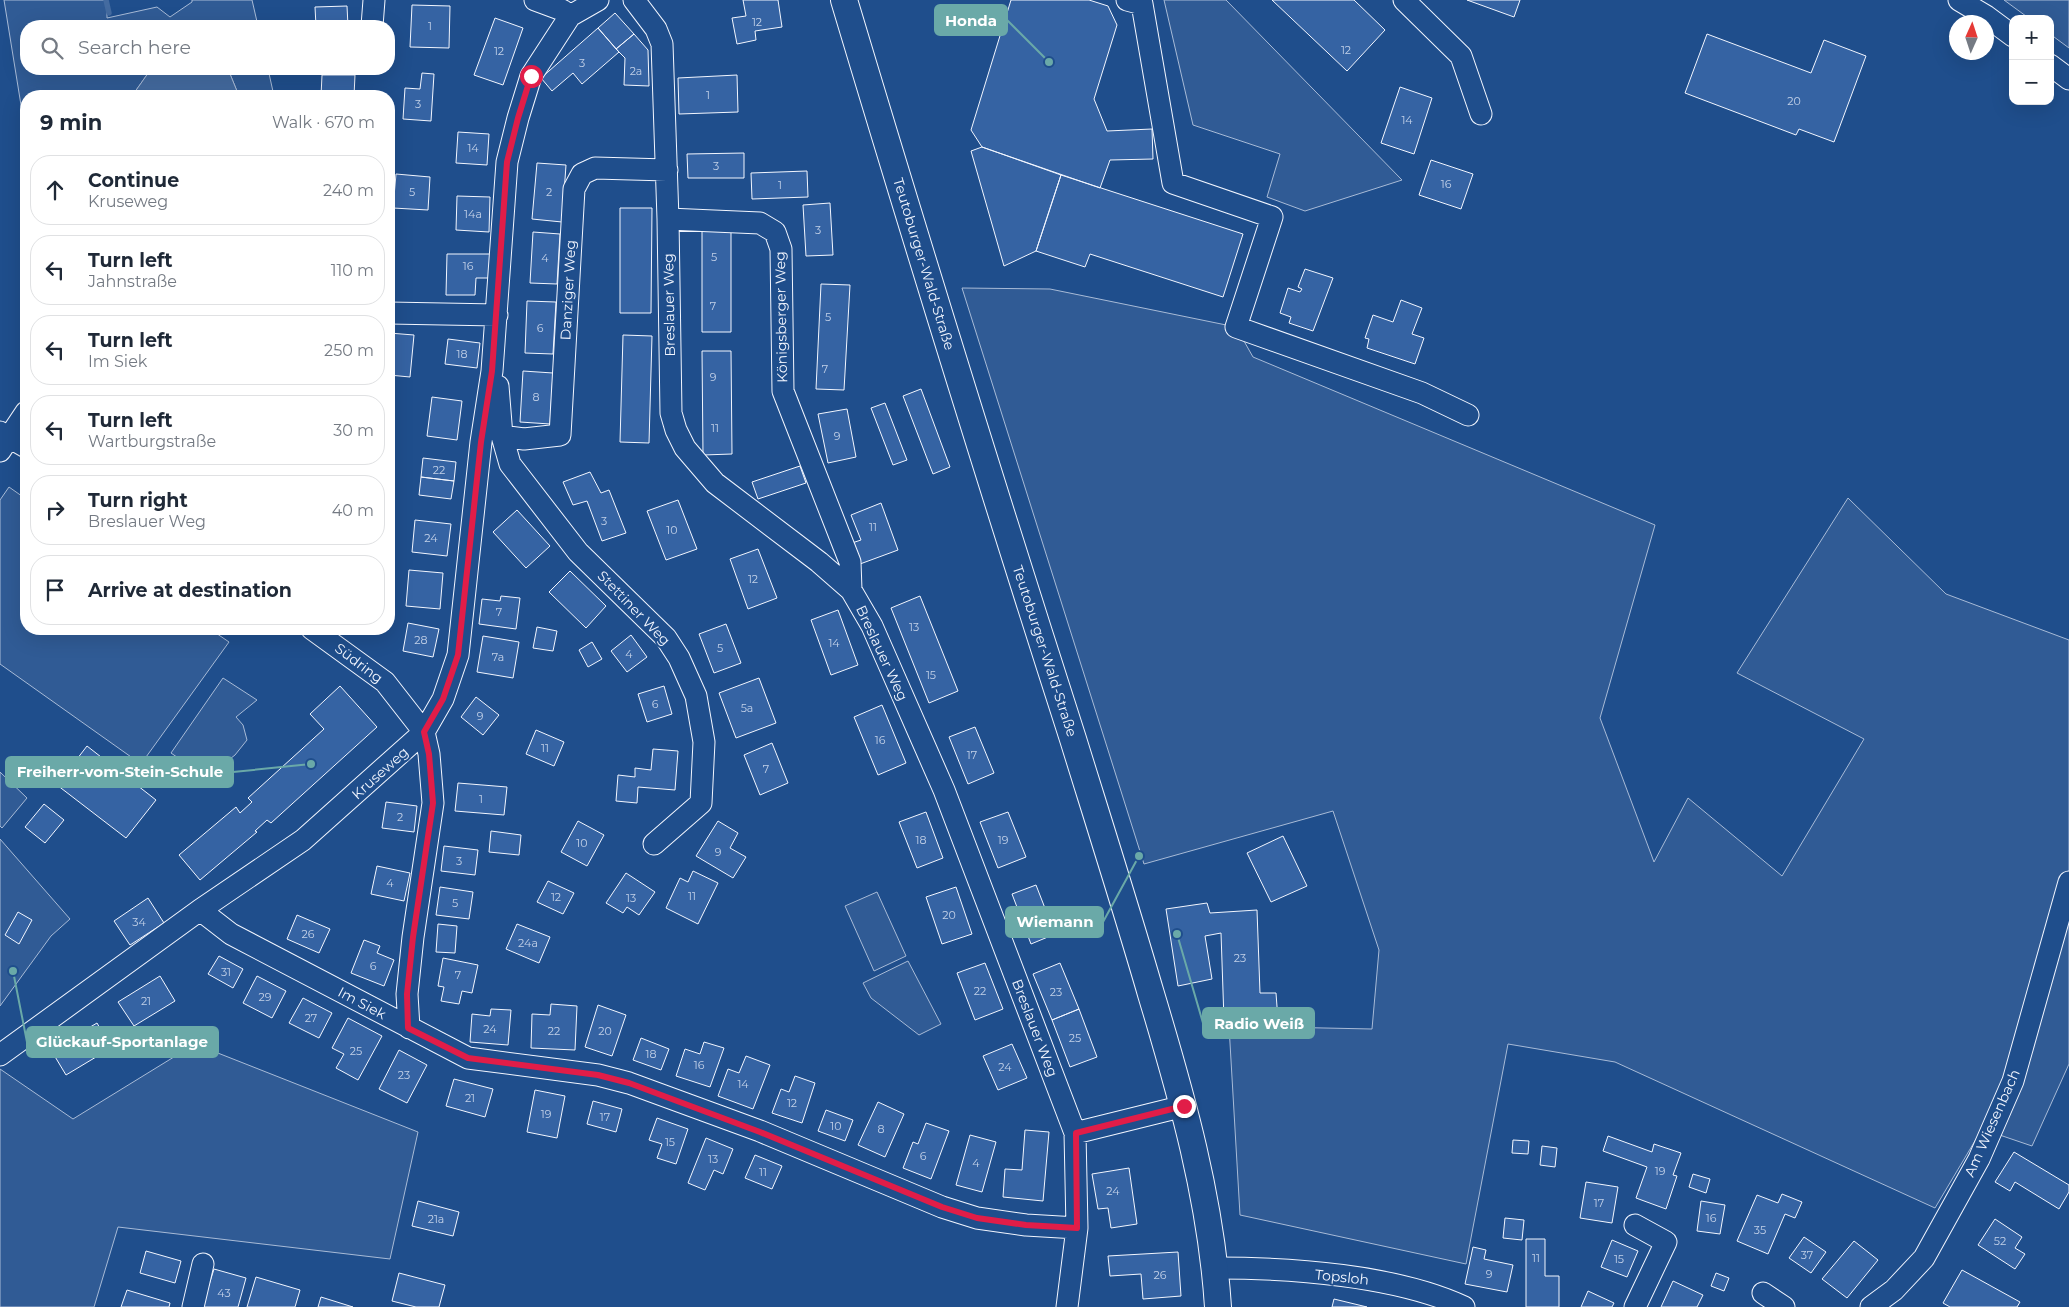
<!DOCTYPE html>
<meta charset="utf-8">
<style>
body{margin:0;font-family:Montserrat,sans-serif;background:#f6f6f7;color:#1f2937}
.controls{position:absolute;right:15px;top:15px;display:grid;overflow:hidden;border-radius:10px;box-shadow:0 5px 20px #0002}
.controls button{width:45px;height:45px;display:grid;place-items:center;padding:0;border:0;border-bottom:1px solid #e0e1e3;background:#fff;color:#1f2937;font:25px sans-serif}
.compass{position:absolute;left:1949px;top:15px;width:45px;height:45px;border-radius:50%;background:#fff;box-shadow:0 5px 20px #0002;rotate:3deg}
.stop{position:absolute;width:15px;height:15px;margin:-11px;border:4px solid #e11d48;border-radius:50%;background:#fff}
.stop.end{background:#e11d48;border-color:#fff;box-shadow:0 1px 5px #0008}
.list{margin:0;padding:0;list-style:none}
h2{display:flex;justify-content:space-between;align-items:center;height:65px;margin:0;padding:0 20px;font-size:21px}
h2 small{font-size:16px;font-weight:400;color:#747a83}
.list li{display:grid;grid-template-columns:32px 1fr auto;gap:15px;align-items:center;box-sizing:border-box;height:70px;margin:0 10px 10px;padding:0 10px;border:1px solid #e0e1e3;border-radius:20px}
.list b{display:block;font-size:19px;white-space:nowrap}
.list p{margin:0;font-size:16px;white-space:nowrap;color:#747a83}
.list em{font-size:16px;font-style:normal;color:#747a83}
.icon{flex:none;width:28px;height:28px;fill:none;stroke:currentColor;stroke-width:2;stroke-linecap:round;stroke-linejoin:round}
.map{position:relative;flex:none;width:2069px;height:1307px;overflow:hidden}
.search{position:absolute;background:#fff;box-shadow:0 5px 20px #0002;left:20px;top:20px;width:375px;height:55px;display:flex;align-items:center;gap:12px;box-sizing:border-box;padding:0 18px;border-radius:20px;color:#747a83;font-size:19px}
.panel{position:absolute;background:#fff;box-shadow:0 5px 20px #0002;left:20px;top:90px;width:375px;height:545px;border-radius:20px}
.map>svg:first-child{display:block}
.built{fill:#305b95;stroke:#a8bbd7}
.water{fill:#446ba0;stroke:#a8bbd7}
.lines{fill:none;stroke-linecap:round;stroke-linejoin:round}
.stream{stroke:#446ba0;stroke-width:5.5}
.building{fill:#3563a3;stroke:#f2f6ff}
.minor-casing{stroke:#f2f6ff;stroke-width:23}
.major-casing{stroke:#f2f6ff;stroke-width:28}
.minor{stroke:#1f4e8c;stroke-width:21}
.major{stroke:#1f4e8c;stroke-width:26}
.route{stroke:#e11d48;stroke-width:6}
.labels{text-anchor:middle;stroke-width:4;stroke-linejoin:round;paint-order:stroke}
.number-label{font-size:11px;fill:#c3d1e8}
.street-label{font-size:14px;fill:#f2f6ff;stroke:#1f4e8c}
.leader{fill:none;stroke:#6aa9a8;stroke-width:2}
.callout-dot{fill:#6aa9a8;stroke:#1f4e8c;stroke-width:2}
.callout{fill:#6aa9a8;stroke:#6aa9a8;stroke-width:2}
.callout-label{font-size:15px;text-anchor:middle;font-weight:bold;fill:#fff}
</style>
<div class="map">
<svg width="2069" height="1307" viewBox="0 0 2069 1307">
<rect width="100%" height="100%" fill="#1f4e8c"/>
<!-- built -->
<path class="built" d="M4,0H107V18L157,7L170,17L192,2V0H252L258,26H26V69H151L132,96H26V136Z
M1164,0H1226L1402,180L1305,211L1267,197L1280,154L1193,125Z
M2004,0H2069V48L2050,34V19H2030Z
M228,69H268L274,96H239Z
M962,288L1050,289L1236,327L1253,357L1655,525L1600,718L1654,862L1688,798L1782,876L1864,739L1737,673L1848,498L1946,594L2069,640V1064L2032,1146L1982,1129L1935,1208L1615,1062L1508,1044L1466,1264L1240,1215L1229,1026L1372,1029L1379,950L1333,811L1144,864Z
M9,487L26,499V629H210L229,642L141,764L0,664V500Z
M223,678L257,700L236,717L243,725L247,740L235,755L212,773L197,766H190L171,753Z
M0,772L27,798L2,828L0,826Z
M0,839L70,919L51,936L0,1006Z
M877,892L906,956L874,971L845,906Z
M908,961L941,1024L919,1035L871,998L863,983Z
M195,1044L418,1132L390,1259L118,1227L94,1307H0V1069L73,1119Z"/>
<!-- water -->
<path class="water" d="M151,69H228L239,96H132Z"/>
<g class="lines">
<!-- stream -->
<path class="stream" d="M106,0L109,13"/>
</g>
<!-- building -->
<path class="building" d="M743,0H778L782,27L755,31L756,40L737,44L732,18L746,16Z
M1011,0H1089L1108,6L1117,25L1094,99L1107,131L1152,129L1153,159L1110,160L1100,188L982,147L971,130Z
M1272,0H1354L1385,30L1347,71Z
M1467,0H1520L1514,17Z
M412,5L450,6L449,48L410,47Z
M347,6L348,26H316L315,7Z
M615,13L634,34L616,49L598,28Z
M495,18L523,28L503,85L474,75Z
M598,28L619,52L582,84L573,73L552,91L541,78Z
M634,34L648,50L649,86L624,85L625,58L616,49Z
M1707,34L1811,73L1824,40L1866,56L1834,142L1799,129L1796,135L1685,93Z
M422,73L434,74L431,121L403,119L405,88L420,89Z
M322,75H355L354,96H321Z
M737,75L738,112L679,114L678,78Z
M1400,87L1432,98L1414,154L1381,143Z
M458,132L489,134L487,165L456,163Z
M982,147L1061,175L1036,251L1004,266L971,151Z
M744,153V178H688L687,154Z
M1431,160L1473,174L1461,209L1419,195Z
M537,163L566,165L562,222L532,219Z
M807,171L808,197L752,199L751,173Z
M396,174L430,177L428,210L393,208Z
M1061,175L1243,234L1223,297L1090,254L1085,267L1036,251Z
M457,196L490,197L489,232L456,230Z
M830,203L833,255L806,256L803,205Z
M620,208H652L651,313H620Z
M702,230H731V332H702Z
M533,232L560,234L557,284L530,283Z
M447,254H490L489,278H476L475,295H446Z
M1305,269L1333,278L1313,331L1289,323L1291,317L1280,313L1288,288L1300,292L1302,289L1298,287Z
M821,284L850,285L844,390L816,389Z
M1401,300L1422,308L1412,334L1424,338L1415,364L1367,348L1369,339L1365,338L1373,315L1393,322Z
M527,301L556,302L553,354L525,353Z
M389,333L414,335L410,377L389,375Z
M623,335L652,336L649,443L620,442Z
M448,339L480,343L477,368L445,364Z
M702,351H731L732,454L703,455Z
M523,371L553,373L550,424L520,422Z
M921,389L950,467L933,474L903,396Z
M432,397L462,401L457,440L427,436Z
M885,403L907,460L893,465L871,408Z
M847,409L856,457L828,463L818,414Z
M423,458L456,462L454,481L421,477Z
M800,466L806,483L758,499L752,482Z
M590,472L601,493L609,490L626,533L602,541L587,501L573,505L563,482Z
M421,477L454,481L451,499L419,495Z
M678,500L697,549L666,560L647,511Z
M881,503L898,550L860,564L852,543L861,540L851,515Z
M517,510L550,546L526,568L493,532Z
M415,520L451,524L447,556L412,552Z
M758,549L777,598L748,609L730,559Z
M409,570L443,573L440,609L406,606Z
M570,571L606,606L586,628L549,592Z
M501,596L520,598L516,629L479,624L482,599L500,601Z
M920,596L958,691L929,703L891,608Z
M838,610L858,665L831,675L811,620Z
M408,623L439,629L433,657L403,651Z
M726,624L741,663L714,673L699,634Z
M537,627L557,631L553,651L533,648Z
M631,635L647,657L627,672L611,651Z
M483,636L519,642L513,678L477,672Z
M592,642L602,659L588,667L579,650Z
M759,678L776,723L736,738L719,693Z
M340,686L377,727L271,823L267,820L255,831L257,832L200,880L179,855L236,807L240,813L252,802L248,798L324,729L310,714Z
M664,686L672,714L647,722L638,694Z
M476,697L499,715L483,735L461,717Z
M882,705L906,763L878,775L854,717Z
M975,727L994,773L968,784L949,737Z
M536,730L564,742L554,766L526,754Z
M772,743L788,783L760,795L744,755Z
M87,746L156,800L126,838L57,785Z
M653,749L678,751L675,790L638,787L637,803L616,801L618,775L635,777V768L651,770Z
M458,783L507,787L504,815L455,811Z
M386,802L417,806L414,832L382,828Z
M44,804L64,820L45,843L25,827Z
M926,812L943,858L917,868L899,822Z
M1008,812L1026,857L998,868L980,822Z
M578,821L604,835L587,866L561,852Z
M718,821L738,833L730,848L746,857L733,878L696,856Z
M491,831L521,835L519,855L489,852Z
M1283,836L1307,886L1271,902L1247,853Z
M444,846L478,850L475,875L441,871Z
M377,866L410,873L404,901L371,894Z
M693,871L718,883L698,924L666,908L680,878L688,882Z
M626,873L655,892L639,915L627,907L623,913L606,903Z
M548,881L574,893L563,914L537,902Z
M1036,885L1055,934L1031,944L1012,894Z
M440,887L473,892L469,919L436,915Z
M956,887L972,934L942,944L926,897Z
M148,898L164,923L130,945L114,921Z
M1207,903L1210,913L1257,910L1260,993H1276L1278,1020H1224L1221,933L1205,936L1212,979L1178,986L1166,909Z
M18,912L32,920L19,944L5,935Z
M297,915L330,929L319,953L287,939Z
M438,924L457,926L455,953L436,952Z
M517,924L550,937L539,963L506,949Z
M364,940L380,946L377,953L394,960L384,986L351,973Z
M219,956L243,969L233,988L208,974Z
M443,958L478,965L472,993L462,991L459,1004L441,1001L444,987L438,986Z
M985,963L1003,1009L975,1020L957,973Z
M1060,963L1079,1009L1052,1020L1033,974Z
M160,976L175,1001L134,1026L118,1002Z
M257,976L286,991L272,1018L243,1003Z
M303,998L332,1013L319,1038L289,1023Z
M551,1004L577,1006L575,1050L531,1048L532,1014L550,1015Z
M598,1005L626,1015L612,1056L585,1047Z
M491,1009L511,1010L508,1045L470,1042L472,1014L490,1016Z
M1079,1009L1097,1057L1070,1067L1052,1020Z
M348,1018L382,1036L358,1080L336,1068L344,1054L332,1048Z
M97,1023L111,1048L66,1075L51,1050Z
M641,1038L669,1049L661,1070L633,1060Z
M704,1042L724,1048L710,1087L676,1076L685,1049L700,1054Z
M1012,1044L1027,1078L998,1090L983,1056Z
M399,1050L427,1065L407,1103L379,1089Z
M746,1056L770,1065L753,1109L718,1096L728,1069L739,1073Z
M795,1076L815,1083L802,1123L772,1113L781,1089L789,1092Z
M454,1079L493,1089L485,1117L446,1106Z
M535,1090L565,1096L557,1138L527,1132Z
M593,1101L622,1109L616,1132L587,1124Z
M878,1102L904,1114L885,1157L858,1145Z
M826,1110L853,1120L845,1141L818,1131Z
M657,1118L688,1129L676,1164L657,1158L662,1144L649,1140Z
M926,1123L949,1131L931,1179L903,1168L913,1142L918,1144Z
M1025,1130L1049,1132L1043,1201L1003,1197L1005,1169L1022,1170Z
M970,1135L996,1142L982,1192L956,1185Z
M1608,1136L1652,1152L1654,1144L1681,1153L1673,1175L1677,1176L1666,1209L1636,1198L1647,1167L1603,1151Z
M706,1138L733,1149L723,1174L714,1170L705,1190L688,1183Z
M1513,1140L1529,1141L1528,1154L1512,1153Z
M1542,1146L1557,1148L1555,1167L1540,1165Z
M2014,1152L2069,1185V1192L2059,1209L2015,1182L2010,1191L1995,1182Z
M755,1155L782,1166L772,1189L745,1178Z
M1129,1168L1137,1224L1111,1228L1108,1208L1098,1209L1092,1174Z
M1693,1174L1710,1179L1706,1193L1689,1187Z
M1586,1182L1618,1187L1612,1223L1580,1218Z
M1782,1194L1802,1202L1795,1218L1785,1214L1768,1254L1737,1241L1757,1195L1778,1203Z
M418,1201L459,1212L453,1236L412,1226Z
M1701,1201L1725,1205L1720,1234L1697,1231Z
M1505,1218L1524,1220L1522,1240L1503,1238Z
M1995,1219L2022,1237L2015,1248L2025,1254L2015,1269L1978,1245Z
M1804,1237L1826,1252L1811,1273L1789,1258Z
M1526,1239H1545V1276H1559V1307H1526Z
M1612,1240L1638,1251L1627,1277L1601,1267Z
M1854,1241L1878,1260L1847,1298L1822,1279Z
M1473,1247L1486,1250L1484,1259L1513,1265L1507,1292L1465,1284Z
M146,1251L181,1261L175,1283L140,1273Z
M1178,1252L1181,1296L1143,1299L1141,1274L1110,1276L1108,1256Z
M214,1269L246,1278L238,1307H202Z
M1962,1270L2020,1302L2017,1307H1950L1943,1303Z
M399,1273L445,1285L439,1307H416L392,1301Z
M1716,1273L1729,1278L1724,1291L1711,1286Z
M256,1277L300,1290L295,1307H247Z
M1673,1281L1703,1295L1697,1307H1661Z
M127,1290L170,1303L169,1307H121Z
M1588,1291L1614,1303L1612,1307H1581Z
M321,1297L353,1307H318Z
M1334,1299L1367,1307H1332Z"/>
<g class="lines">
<!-- minor casing -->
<g class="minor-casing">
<path id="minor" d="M535,0L562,10L570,16
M634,0L656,29L662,44L668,219L671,413L676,430L685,448L715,483L819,562L851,590L872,626L944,790L1075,1133L1184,1106
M1127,0L1142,4L1173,183L1272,217L1236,327L1422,393L1468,415
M1404,0L1461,56L1481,114
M1959,0L1986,16L2013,36
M372,26L374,0
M2050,65L2069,79
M668,219L760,223L775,232L781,249L783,391L850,562L851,590
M389,313L497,315
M498,386L502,436L510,464L578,552L666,638L679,658L696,696L704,742L701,803L654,844
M0,432L26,447
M502,436L524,439L560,435L574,189L582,174L595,168L667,170
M0,451L26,412
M312,629L385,682L424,732L429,754L433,803L413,937L407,994L409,1028
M200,910L231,934L468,1058L598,1075L629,1083L760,1131L942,1207L977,1218L1026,1225L1077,1228
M0,1055L200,910L303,840L424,732L443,699L458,655L481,442L492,371L507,162L518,118L531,76L570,16L598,0
M1635,1225L1666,1242L1635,1307
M1216,1268C1290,1268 1396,1275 1464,1307
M1763,1293L1784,1307
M193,1307L203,1264
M1067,1307L1077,1228L1075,1133
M1871,1307L1894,1290L1924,1258L1979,1159L2013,1081L2069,882"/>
</g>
<!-- major casing -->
<g class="major-casing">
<path id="major" d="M844,0C918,247 994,493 1073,739C1099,823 1126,908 1151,994C1182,1097 1211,1199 1218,1307"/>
</g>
<!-- minor -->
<use href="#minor" class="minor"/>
<!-- major -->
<use href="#major" class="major"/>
</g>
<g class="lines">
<!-- route -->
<path class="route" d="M531,76L518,118L507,162L492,371L481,442L458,655L443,699L424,732L429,754L433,803L413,937L407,994L408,1028L468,1058L598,1075L629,1083L760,1132L942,1207L977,1218L1026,1225L1077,1228L1076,1133L1184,1106"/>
</g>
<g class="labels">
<!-- number labels -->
<g class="number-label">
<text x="757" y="26">12</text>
<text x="430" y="30">1</text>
<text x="1346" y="54">12</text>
<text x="499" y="55">12</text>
<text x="582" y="67">3</text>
<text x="636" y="75">2a</text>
<text x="708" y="99">1</text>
<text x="1794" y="105">20</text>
<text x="418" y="108">3</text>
<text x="1407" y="124">14</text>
<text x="473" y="152">14</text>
<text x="716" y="170">3</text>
<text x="1446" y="188">16</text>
<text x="780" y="189">1</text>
<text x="412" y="196">5</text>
<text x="549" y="196">2</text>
<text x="473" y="218">14a</text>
<text x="818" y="234">3</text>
<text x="714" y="261">5</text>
<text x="545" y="262">4</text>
<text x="468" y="270">16</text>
<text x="713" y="310">7</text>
<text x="828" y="321">5</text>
<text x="540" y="332">6</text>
<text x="462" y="358">18</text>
<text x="825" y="373">7</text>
<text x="713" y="381">9</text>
<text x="536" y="401">8</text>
<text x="715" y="432">11</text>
<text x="837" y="440">9</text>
<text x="439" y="474">22</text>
<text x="604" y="525">3</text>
<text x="873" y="531">11</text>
<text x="672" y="534">10</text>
<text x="431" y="542">24</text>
<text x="753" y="583">12</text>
<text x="499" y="616">7</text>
<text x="914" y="631">13</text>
<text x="421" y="644">28</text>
<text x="834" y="647">14</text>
<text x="720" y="652">5</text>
<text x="629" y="658">4</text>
<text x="498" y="661">7a</text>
<text x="931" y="679">15</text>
<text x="655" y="708">6</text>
<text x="747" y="712">5a</text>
<text x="480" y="720">9</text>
<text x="880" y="744">16</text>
<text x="545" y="752">11</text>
<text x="972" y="759">17</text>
<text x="766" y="773">7</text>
<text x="481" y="803">1</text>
<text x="400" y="821">2</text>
<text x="921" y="844">18</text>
<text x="1003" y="844">19</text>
<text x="582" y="847">10</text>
<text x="718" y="856">9</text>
<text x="459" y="865">3</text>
<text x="390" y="887">4</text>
<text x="692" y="900">11</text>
<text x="556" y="901">12</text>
<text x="631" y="902">13</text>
<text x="455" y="907">5</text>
<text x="949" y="919">20</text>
<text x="139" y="926">34</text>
<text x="308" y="938">26</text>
<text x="528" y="947">24a</text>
<text x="1240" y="962">23</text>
<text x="373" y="970">6</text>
<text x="226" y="976">31</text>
<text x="458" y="979">7</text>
<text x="980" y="995">22</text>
<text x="1056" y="996">23</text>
<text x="265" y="1001">29</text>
<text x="146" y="1005">21</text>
<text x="311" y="1022">27</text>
<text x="490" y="1033">24</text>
<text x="554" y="1035">22</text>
<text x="605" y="1035">20</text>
<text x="1075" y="1042">25</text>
<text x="356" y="1055">25</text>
<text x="651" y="1058">18</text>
<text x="699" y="1069">16</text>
<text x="1005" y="1071">24</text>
<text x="404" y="1079">23</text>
<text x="743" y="1088">14</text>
<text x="470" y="1102">21</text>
<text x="792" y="1107">12</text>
<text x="546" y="1118">19</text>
<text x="605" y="1121">17</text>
<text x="836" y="1130">10</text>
<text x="881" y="1133">8</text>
<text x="670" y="1146">15</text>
<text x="923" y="1160">6</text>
<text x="713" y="1163">13</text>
<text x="976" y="1167">4</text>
<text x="1660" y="1175">19</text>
<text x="763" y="1176">11</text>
<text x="1113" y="1195">24</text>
<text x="1599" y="1207">17</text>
<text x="1711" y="1222">16</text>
<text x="436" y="1223">21a</text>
<text x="1760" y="1234">35</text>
<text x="2000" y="1245">52</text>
<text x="1807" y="1259">37</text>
<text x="1536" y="1262">11</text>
<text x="1619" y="1263">15</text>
<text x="1489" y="1278">9</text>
<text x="1160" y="1279">26</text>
<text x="224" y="1297">43</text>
</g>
<!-- street labels -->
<g class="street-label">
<text transform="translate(924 264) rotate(73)" y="5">Teutoburger-Wald-Straße</text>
<text transform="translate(568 290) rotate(-87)" y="5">Danziger Weg</text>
<text transform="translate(669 305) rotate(-91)" y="5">Breslauer Weg</text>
<text transform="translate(781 317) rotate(-91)" y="5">Königsberger Weg</text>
<text transform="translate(634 608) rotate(46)" y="5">Stettiner Weg</text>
<text transform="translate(1045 651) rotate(72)" y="5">Teutoburger-Wald-Straße</text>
<text transform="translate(882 653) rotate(65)" y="5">Breslauer Weg</text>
<text transform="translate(359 663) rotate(37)" y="5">Südring</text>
<text transform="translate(380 773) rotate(-42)" y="5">Kruseweg</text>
<text transform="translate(362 1003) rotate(28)" y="5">Im Siek</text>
<text transform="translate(1035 1028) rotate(69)" y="5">Breslauer Weg</text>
<text transform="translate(1992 1123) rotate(-66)" y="5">Am Wiesenbach</text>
<text transform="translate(1342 1277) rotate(6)" y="5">Topsloh</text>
</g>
</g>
<!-- callouts -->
<path class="leader" d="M1049 62L1007 20M311 764L233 772M1139 856L1103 922M1177 934L1203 1023M13 971L27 1042"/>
<g class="callout-dot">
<circle cx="1049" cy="62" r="5"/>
<circle cx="311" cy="764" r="5"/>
<circle cx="1139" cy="856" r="5"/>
<circle cx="1177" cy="934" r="5"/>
<circle cx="13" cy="971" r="5"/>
</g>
<g class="callout">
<rect x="935" y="5" width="72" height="30" rx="5"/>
<rect x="6" y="757" width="227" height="30" rx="5"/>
<rect x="1006" y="907" width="97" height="30" rx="5"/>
<rect x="1203" y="1008" width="111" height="30" rx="5"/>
<rect x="27" y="1027" width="191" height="30" rx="5"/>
</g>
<g class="callout-label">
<text x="971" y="26">Honda</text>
<text x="120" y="777">Freiherr-vom-Stein-Schule</text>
<text x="1055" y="927">Wiemann</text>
<text x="1259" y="1029">Radio Weiß</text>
<text x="122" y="1047">Glückauf-Sportanlage</text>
</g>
</svg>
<div class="controls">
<button>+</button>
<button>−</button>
</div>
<svg class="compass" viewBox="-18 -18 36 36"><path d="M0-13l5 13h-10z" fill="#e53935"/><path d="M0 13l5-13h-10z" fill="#747a83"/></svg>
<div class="stop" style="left:531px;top:76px"></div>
<div class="stop end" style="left:1184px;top:1106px"></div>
<div class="search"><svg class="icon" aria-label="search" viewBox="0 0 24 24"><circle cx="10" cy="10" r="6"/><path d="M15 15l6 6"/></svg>Search here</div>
<section class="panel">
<h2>9 min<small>Walk · 670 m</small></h2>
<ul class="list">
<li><svg class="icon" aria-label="ahead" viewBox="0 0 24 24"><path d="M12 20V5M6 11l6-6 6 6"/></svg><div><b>Continue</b><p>Kruseweg</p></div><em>240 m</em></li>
<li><svg class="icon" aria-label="left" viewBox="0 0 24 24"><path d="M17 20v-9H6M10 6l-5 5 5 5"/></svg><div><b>Turn left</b><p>Jahnstraße</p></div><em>110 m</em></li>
<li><svg class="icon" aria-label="left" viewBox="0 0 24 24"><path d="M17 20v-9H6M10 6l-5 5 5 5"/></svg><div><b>Turn left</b><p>Im Siek</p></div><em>250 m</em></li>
<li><svg class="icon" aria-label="left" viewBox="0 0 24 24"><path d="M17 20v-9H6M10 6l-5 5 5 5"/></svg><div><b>Turn left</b><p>Wartburgstraße</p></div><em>30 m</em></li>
<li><svg class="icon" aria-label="right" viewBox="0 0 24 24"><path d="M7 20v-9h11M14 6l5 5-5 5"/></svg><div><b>Turn right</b><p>Breslauer Weg</p></div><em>40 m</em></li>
<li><svg class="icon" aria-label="arrive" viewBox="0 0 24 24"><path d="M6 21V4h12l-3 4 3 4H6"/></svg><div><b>Arrive at destination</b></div></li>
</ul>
</section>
</div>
